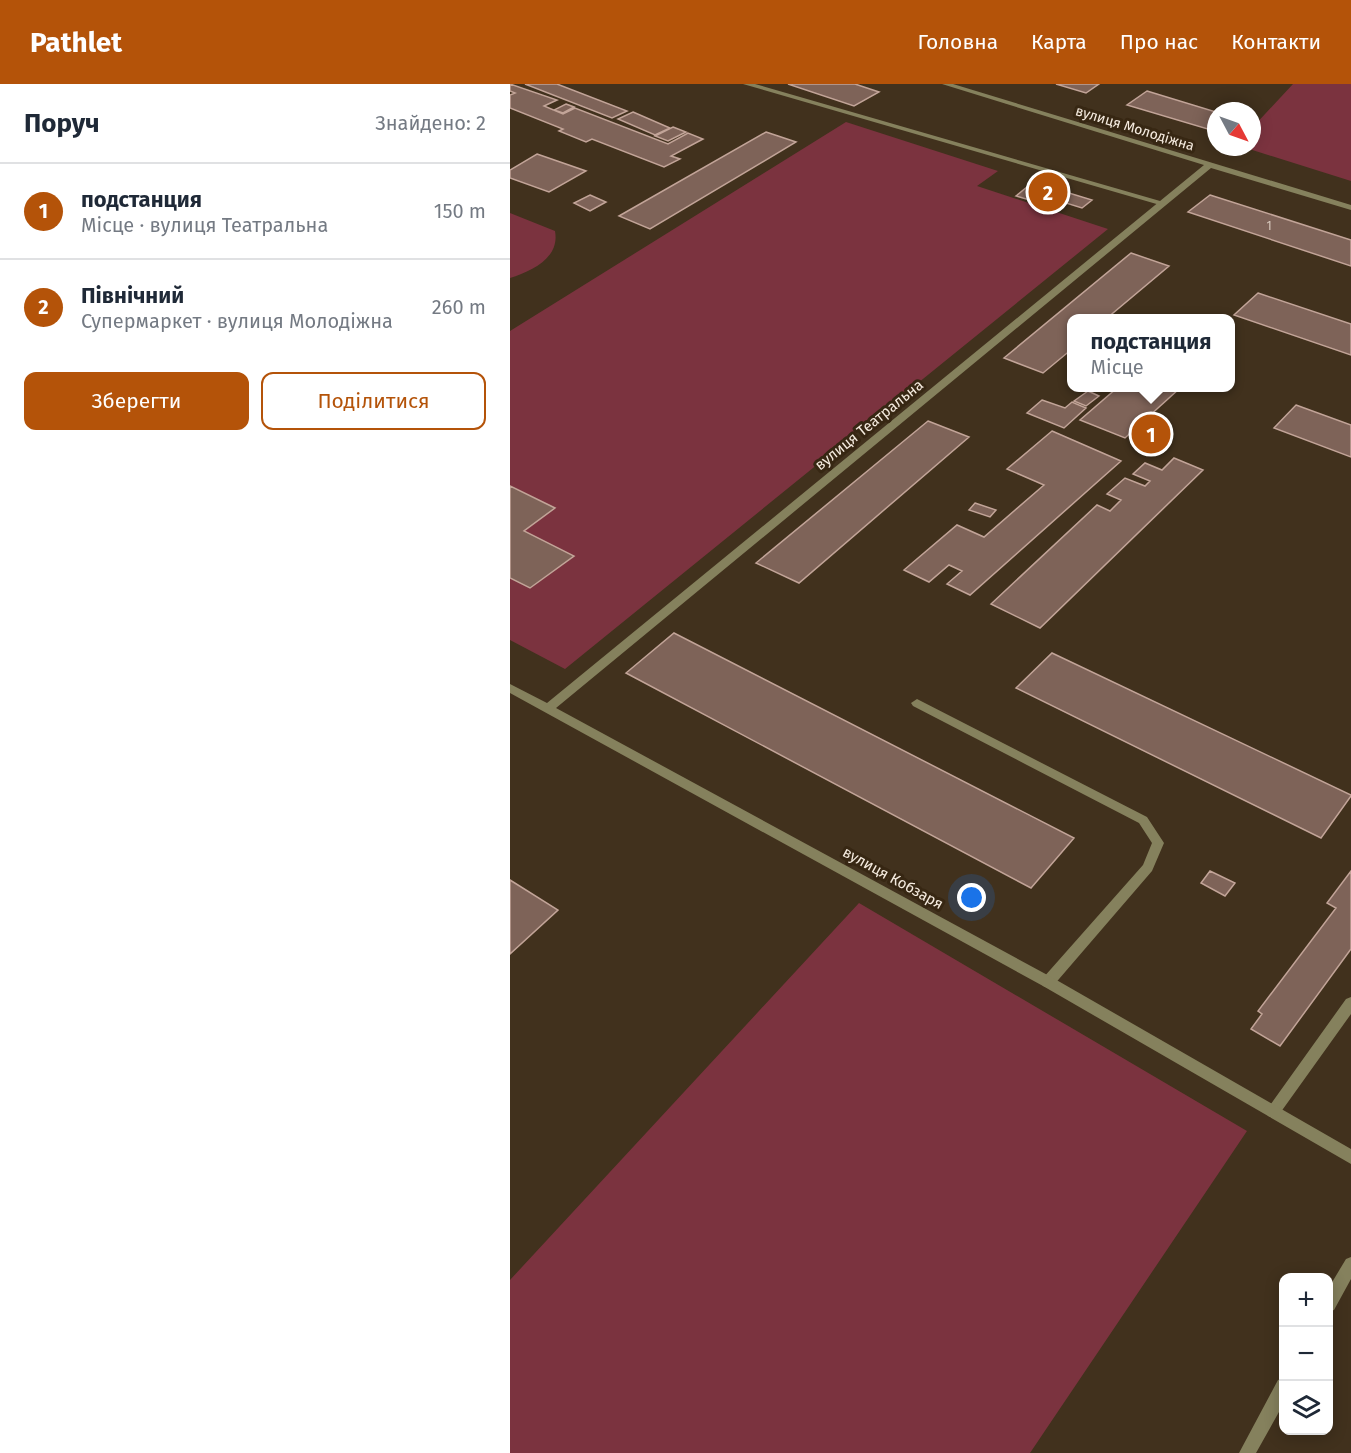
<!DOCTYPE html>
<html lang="uk">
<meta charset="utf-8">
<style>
body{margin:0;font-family:"Fira Sans",sans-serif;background:#f2f2f3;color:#1f2937}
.controls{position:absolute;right:18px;bottom:18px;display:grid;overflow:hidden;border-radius:12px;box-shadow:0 3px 15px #0003}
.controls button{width:54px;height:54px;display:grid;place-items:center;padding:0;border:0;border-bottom:2px solid #e0e1e3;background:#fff;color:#1f2937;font:30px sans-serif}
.compass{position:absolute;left:697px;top:18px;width:54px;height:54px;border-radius:50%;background:#fff;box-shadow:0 3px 15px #0003;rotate:131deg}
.you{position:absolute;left:462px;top:814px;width:21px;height:21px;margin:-15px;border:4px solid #fff;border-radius:50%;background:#1a73e8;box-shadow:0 0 0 9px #1a73e833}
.badge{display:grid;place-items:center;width:39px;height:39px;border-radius:50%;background:#b45309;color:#fff;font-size:20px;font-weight:700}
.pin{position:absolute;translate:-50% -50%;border:3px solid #fff;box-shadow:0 2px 6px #0006}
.popup{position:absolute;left:557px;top:230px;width:168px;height:78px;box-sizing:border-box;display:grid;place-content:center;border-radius:12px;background:#fff;filter:drop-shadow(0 2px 4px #0005);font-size:20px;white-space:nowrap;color:#747a83}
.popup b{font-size:22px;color:#1f2937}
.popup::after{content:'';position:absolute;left:50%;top:100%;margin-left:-12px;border:12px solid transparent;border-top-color:#fff}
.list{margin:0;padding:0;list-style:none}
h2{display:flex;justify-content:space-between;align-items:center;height:78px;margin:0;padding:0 24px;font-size:26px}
h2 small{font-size:20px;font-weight:400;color:#747a83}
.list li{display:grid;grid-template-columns:39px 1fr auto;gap:18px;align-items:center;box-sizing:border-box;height:96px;padding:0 24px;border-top:2px solid #e0e1e3}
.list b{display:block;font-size:22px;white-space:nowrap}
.list p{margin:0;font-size:20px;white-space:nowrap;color:#747a83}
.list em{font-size:20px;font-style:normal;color:#747a83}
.actions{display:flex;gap:12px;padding:18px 24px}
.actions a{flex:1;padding:14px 0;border:2px solid #b45309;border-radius:12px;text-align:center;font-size:21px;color:#b45309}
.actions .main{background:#b45309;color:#fff}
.icon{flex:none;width:33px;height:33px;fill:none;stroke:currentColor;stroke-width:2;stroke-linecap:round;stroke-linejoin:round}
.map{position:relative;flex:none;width:841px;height:1369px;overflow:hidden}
header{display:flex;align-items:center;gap:36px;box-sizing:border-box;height:84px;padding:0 30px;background:#b45309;color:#fff}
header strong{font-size:28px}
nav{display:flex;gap:33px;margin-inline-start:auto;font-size:21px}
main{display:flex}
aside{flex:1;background:#fff}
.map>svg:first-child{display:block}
.green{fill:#7b333f}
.building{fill:#7e6358;stroke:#c2a498;stroke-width:1.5}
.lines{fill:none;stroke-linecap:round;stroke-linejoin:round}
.lane{fill:#85815d;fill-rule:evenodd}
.street{fill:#85815d;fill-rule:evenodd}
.labels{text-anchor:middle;stroke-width:6;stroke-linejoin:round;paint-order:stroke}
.number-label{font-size:12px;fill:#d7c9bd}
.far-street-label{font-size:14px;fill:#f5ebdf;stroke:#372713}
.street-label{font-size:15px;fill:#f5ebdf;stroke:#372713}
</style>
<header>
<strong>Pathlet</strong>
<nav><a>Головна</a><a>Карта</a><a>Про нас</a><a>Контакти</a></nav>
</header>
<main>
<aside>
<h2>Поруч<small>Знайдено: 2</small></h2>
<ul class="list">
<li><span class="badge">1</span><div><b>подстанция</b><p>Місце · вулиця Театральна</p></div><em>150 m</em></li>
<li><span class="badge">2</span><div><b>Північний</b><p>Супермаркет · вулиця Молодіжна</p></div><em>260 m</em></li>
</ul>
<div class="actions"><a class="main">Зберегти</a><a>Поділитися</a></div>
</aside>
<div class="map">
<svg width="841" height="1369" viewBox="0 0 841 1369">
<rect width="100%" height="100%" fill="#41311d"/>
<!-- green -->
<path class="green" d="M783,0H841V97L733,63H742V44Z
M336,38L488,87L467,102L598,145L55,585L0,556V247Z
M0,129L45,147C50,174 22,187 0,194Z
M349,819L737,1047L520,1369H0V1196Z"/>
<!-- building -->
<path class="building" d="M0,0L47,16L34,22L53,30L65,24L158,60L178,49L193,55L161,72L170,75L154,83L82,55L76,58L49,47L53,45L0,24V11L5,9L0,7Z
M15,0H47L117,27L102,34Z
M278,0H345L369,8L344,22Z
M546,0H589L576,9Z
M637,7L706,28V42L701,46L617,21Z
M56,20L64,23L53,29L44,26Z
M123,28L160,44L145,51L108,35Z
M163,43L176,48L158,57L145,52Z
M256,48L286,58L140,145L109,132Z
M27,70L76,87L39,108L0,94V86Z
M523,98L582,116L572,124L540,114L533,120L506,112Z
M80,111L96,118L80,127L64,119Z
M700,111L841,156V182L678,128Z
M621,169L659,182L597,234H562V265L533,289L494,274Z
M748,209L841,240V271L724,231Z
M607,304H670L615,354L570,336Z
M578,307L589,312L576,322L564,317Z
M532,316L555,324L562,318L576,324L554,344L517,329Z
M786,321L841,341V373L764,344Z
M418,337L459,353L289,499L246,479Z
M636,339L659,349L646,360L623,350Z
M542,347L611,377L460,511L437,500L452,487L439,481L419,498L394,486L447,441L474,453L534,401L497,385Z
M664,374L693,386L530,544L481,520L587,421L600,427L611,416L597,410L615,394L635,402L640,397L623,390L635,379L652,386Z
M0,402L45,424L14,447L64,472L20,504L0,494Z
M465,419L486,426L480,433L459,426Z
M164,549L564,754L521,804L116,589Z
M542,569L841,711V712L811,754L506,604Z
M700,787L725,799L715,812L691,799Z
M841,787V865L770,962L741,945L752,930L748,927L826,824L817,819Z
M0,796L48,826L0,870Z"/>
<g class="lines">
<!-- lane -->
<path class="lane" d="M233,0H245L657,119L650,121Z
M407,615L637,733L654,759L642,787L543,902L538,904L533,902L531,898L533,894L633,781L642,759L629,739L403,622L401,619Z
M841,913V930L768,1032L763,1034L758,1032L756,1028L758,1024L836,915Z
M841,1173V1195L824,1226L818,1228V1205L836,1175Z
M774,1294V1319L746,1369H729L768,1296Z"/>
<!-- street -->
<path class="street" d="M432,0H443L841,121V126L701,84L46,624L543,894L841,1065V1080L533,902L0,609V600L37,619L694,81Z"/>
</g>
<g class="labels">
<!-- number labels -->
<g class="number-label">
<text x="759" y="146">1</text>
</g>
<!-- far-street labels -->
<g class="far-street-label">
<text transform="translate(625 44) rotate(17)" y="5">вулиця Молодіжна</text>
</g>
<!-- street labels -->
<g class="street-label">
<text transform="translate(359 341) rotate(-39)" y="5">вулиця Театральна</text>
<text transform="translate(383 794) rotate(29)" y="5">вулиця Кобзаря</text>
</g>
</g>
</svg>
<div class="controls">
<button>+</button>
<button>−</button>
<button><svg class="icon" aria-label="layers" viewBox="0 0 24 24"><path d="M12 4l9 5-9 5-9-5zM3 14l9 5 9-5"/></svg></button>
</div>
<svg class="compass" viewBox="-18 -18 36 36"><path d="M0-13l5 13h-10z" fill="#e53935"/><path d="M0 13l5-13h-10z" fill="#747a83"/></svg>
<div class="you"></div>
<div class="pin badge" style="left:641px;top:350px">1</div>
<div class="popup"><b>подстанция</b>Місце</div>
<div class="pin badge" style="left:538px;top:108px">2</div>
</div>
</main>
